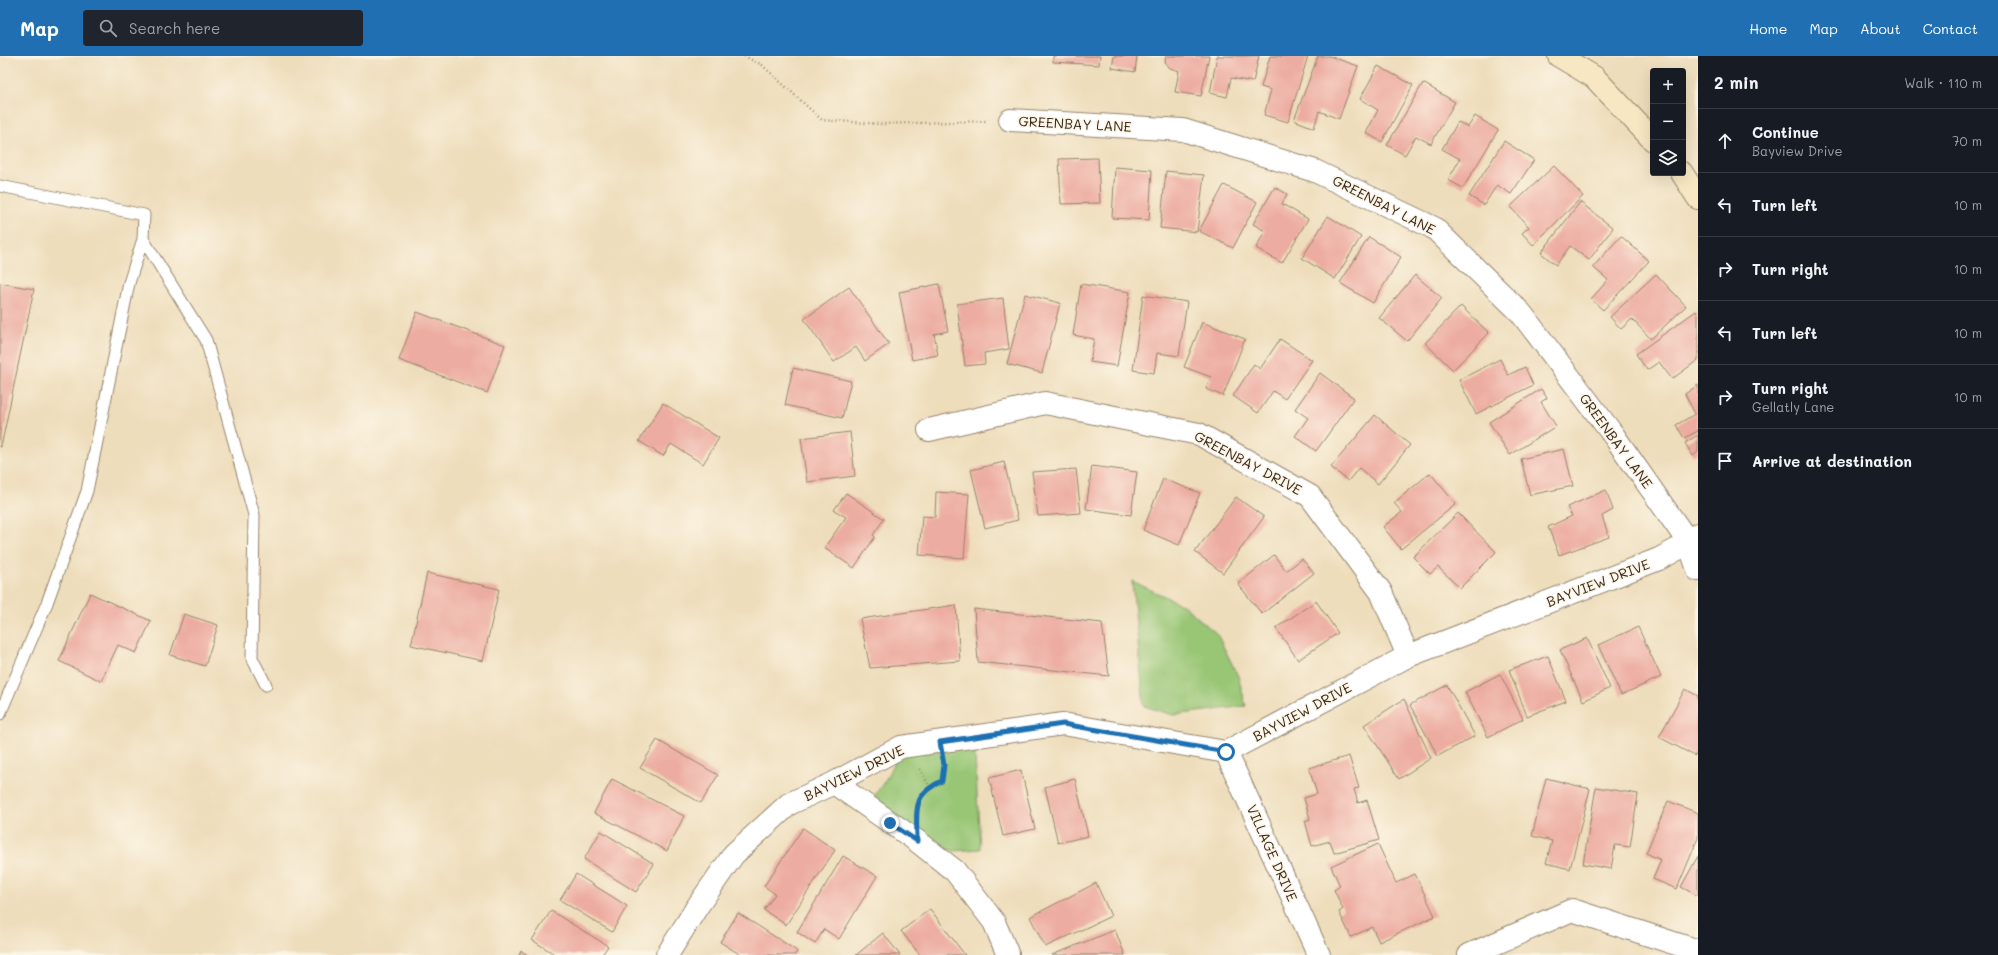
<!DOCTYPE html>
<meta charset="utf-8">
<style>
body{margin:0;font-family:Mali,sans-serif;background:#20242c;color:#f1f3f6}
.controls{position:absolute;right:12px;top:12px;display:grid;overflow:hidden;border-radius:4px;box-shadow:0 4px 16px #0002}
.controls button{width:36px;height:36px;display:grid;place-items:center;padding:0;border:0;border-bottom:1px solid #363941;background:#171b24;color:#f1f3f6;font:20px sans-serif}
.stop{position:absolute;width:12px;height:12px;margin:-9px;border:3px solid #1f6fb2;border-radius:50%;background:#fff}
.stop.end{background:#1f6fb2;border-color:#fff;box-shadow:0 1px 4px #0008}
.list{margin:0;padding:0;list-style:none}
h2{display:flex;justify-content:space-between;align-items:center;height:52px;margin:0;padding:0 16px;font-size:17px}
h2 small{font-size:13px;font-weight:400;color:#9ea1a6}
.list li{display:grid;grid-template-columns:26px 1fr auto;gap:12px;align-items:center;box-sizing:border-box;height:64px;padding:0 16px;border-top:1px solid #363941}
.list b{display:block;font-size:15px;white-space:nowrap}
.list p{margin:0;font-size:13px;white-space:nowrap;color:#9ea1a6}
.list em{font-size:13px;font-style:normal;color:#9ea1a6}
.icon{flex:none;width:22px;height:22px;fill:none;stroke:currentColor;stroke-width:2;stroke-linecap:round;stroke-linejoin:round}
.map{position:relative;flex:none;width:1698px;height:899px;overflow:hidden}
header{display:flex;align-items:center;gap:24px;box-sizing:border-box;height:56px;padding:0 20px;background:#1f6fb2;color:#fff}
header strong{font-size:19px}
nav{display:flex;gap:22px;margin-inline-start:auto;font-size:14px}
.search{width:280px;height:36px;background:#20242c;display:flex;align-items:center;gap:10px;box-sizing:border-box;padding:0 14px;border-radius:4px;color:#9ea1a6;font-size:15px}
main{display:flex}
aside{flex:1;background:#171b24}
.map>svg:first-child{display:block}
.green{fill:#98c674;stroke:#6a7849}
.building{fill:#edaca1}
.lines{fill:none;stroke-linecap:round;stroke-linejoin:round}
.lane-casing{stroke:#94846c;stroke-width:13}
.street-casing{stroke:#94846c;stroke-width:24}
.secondary-casing{stroke:#94846c;stroke-width:24}
.path{stroke:#94846c;stroke-width:2.5;stroke-dasharray:1 3;stroke-linecap:butt}
.lane{stroke:#fff;stroke-width:11}
.street{stroke:#fff;stroke-width:22}
.secondary{stroke:#f7e8c3;stroke-width:22}
.route{stroke:#1f6fb2;stroke-width:5}
.labels{text-anchor:middle;stroke-width:3;stroke-linejoin:round;paint-order:stroke}
.street-label{font-size:14px;fill:#3b2a1e;stroke:#fcf5e5}
</style>
<header>
<strong>Map</strong>
<div class="search"><svg class="icon" aria-label="search" viewBox="0 0 24 24"><circle cx="10" cy="10" r="6"/><path d="M15 15l6 6"/></svg>Search here</div>
<nav><a>Home</a><a>Map</a><a>About</a><a>Contact</a></nav>
</header>
<main>
<div class="map">
<svg width="1698" height="899" viewBox="0 0 1698 899">
<rect width="100%" height="100%" fill="#fcf5e5"/>
<filter id="ink" filterUnits="userSpaceOnUse"><feTurbulence type="fractalNoise" baseFrequency=".025" numOctaves="2"/><feDisplacementMap in="SourceGraphic" scale="8" xChannelSelector="R" yChannelSelector="G"/><feConvolveMatrix kernelMatrix="1 2 1 2 8 2 1 2 1" color-interpolation-filters="sRGB"/></filter>
<filter id="wash" filterUnits="userSpaceOnUse"><feTurbulence type="fractalNoise" baseFrequency=".012" numOctaves="4" result="noise"/><feDisplacementMap in="SourceGraphic" scale="16" xChannelSelector="R" yChannelSelector="G"/><feGaussianBlur stdDeviation="0.9" result="paint"/><feColorMatrix in="noise" values="0 0 0 0 0 0 0 0 0 0 0 0 0 0 0 0 0 1.4 0 .05"/><feComposite in="paint" operator="in"/></filter>
<g filter="url(#wash)">
<rect width="100%" height="100%" fill="#edb"/>
<!-- green -->
<path class="green" d="M1132,525L1183,549L1217,578L1238,620L1246,650L1173,659L1144,650Z
M974,681L980,793L954,795L917,785L890,767L875,739L886,723L901,691Z"/>
<g id="blocks">
<!-- building -->
<path class="building" d="M1053,0H1100L1099,9L1053,6Z
M1114,0H1137L1135,16L1112,12Z
M1166,0H1209L1201,40L1175,36L1179,15L1170,12L1165,6Z
M1217,0H1259L1253,26L1231,22L1227,41L1210,37Z
M1270,0H1308L1288,66L1264,59L1271,34L1261,31Z
M1318,0H1329L1358,10L1339,63L1319,55L1314,72L1294,64Z
M1378,10L1413,29L1382,86L1366,77L1378,54L1360,43Z
M1423,27L1455,46L1431,88L1416,80L1405,99L1387,89Z
M1475,60L1498,74L1463,132L1448,124L1460,103L1442,93L1458,66L1468,71Z
M1504,85L1534,104L1511,138L1497,129L1484,149L1469,140Z
M1098,102L1100,147L1061,148L1059,103Z
M1554,110L1583,140L1533,189L1522,177L1529,171L1510,151Z
M1115,111L1152,114L1149,164L1112,162Z
M1166,115L1204,119L1197,176L1160,172Z
M1224,129L1257,146L1233,192L1199,175Z
M1275,131L1287,138L1282,148L1308,163L1282,207L1256,192L1265,175L1253,168Z
M1580,146L1613,172L1589,204L1570,190L1556,209L1541,197Z
M1328,160L1361,181L1335,223L1302,202Z
M1621,180L1649,205L1603,254L1591,243L1608,224L1593,211Z
M1369,181L1401,201L1373,247L1340,227Z
M1656,218L1686,250L1651,283L1632,263L1621,273L1610,261Z
M1415,219L1442,242L1407,285L1379,262Z
M0,227L34,233L1,391H0Z
M939,228L948,275L934,278L938,299L912,304L899,236Z
M1081,228L1130,236L1117,310L1090,306L1094,283L1073,279Z
M849,231L889,288L865,305L856,291L834,306L804,263Z
M1025,238L1060,247L1042,317L1007,308Z
M1143,239L1187,246L1179,300L1157,297L1154,317L1133,314Z
M1003,242L1009,293L984,297L985,308L965,310L957,248Z
M1461,250L1489,277L1453,314L1425,287Z
M1696,255L1698,259V304L1672,323L1659,306L1647,314L1636,298Z
M417,256L505,289L487,337L399,304Z
M1202,266L1245,283L1223,340L1206,333L1211,321L1184,311Z
M1280,283L1312,304L1285,343L1273,335L1258,357L1233,340L1254,308L1260,313Z
M1500,303L1508,319L1525,311L1533,329L1476,358L1459,324Z
M793,312L851,325L842,362L785,349Z
M1320,317L1354,342L1316,395L1295,380L1308,362L1295,353Z
M1698,329V375L1684,382L1676,369L1695,358L1685,338Z
M1541,333L1547,342L1541,346L1556,370L1510,399L1489,366Z
M663,347L719,382L703,408L671,388L663,400L639,385Z
M1375,359L1410,389L1378,428L1359,412L1348,425L1331,411Z
M850,376L855,420L807,426L801,382Z
M1698,379V396L1693,400L1685,387Z
M1564,393L1573,430L1530,439L1521,403Z
M1004,406L1018,464L985,472L971,414Z
M1092,410L1137,416L1131,459L1086,453Z
M1076,413L1081,457L1038,460L1032,416Z
M1430,417L1456,448L1401,493L1383,471L1402,456L1394,447Z
M1163,423L1200,437L1179,489L1143,474Z
M1606,434L1613,454L1602,460L1609,481L1559,499L1548,471L1572,460L1567,451Z
M936,436L969,438L964,502L919,499L922,460L935,461Z
M846,437L884,463L873,479L875,481L854,512L824,492L846,461L834,454Z
M1236,441L1264,461L1223,517L1195,496Z
M1458,457L1496,496L1460,532L1438,511L1430,518L1413,501Z
M1274,499L1286,515L1302,503L1314,517L1262,558L1238,528Z
M427,517L499,533L483,605L411,589Z
M90,537L151,565L136,597L118,589L101,625L59,605Z
M1316,545L1338,577L1298,604L1276,572Z
M956,549L960,605L870,612L860,563Z
M974,553L1102,567L1109,620L978,606Z
M184,558L218,569L205,610L170,599Z
M1638,571L1661,621L1621,639L1598,589Z
M1587,582L1610,632L1583,645L1560,594Z
M1548,600L1566,645L1527,660L1509,614Z
M1500,618L1523,663L1488,681L1465,636Z
M1447,629L1475,680L1438,700L1410,649Z
M1685,633L1698,640V695L1695,700L1659,681Z
M1404,643L1431,702L1399,723L1364,669Z
M657,684L718,719L701,747L640,712Z
M1349,700L1359,732L1354,733L1358,747L1367,744L1379,784L1334,797L1330,785L1312,790L1305,765L1310,763L1304,742L1317,738L1309,712Z
M1021,714L1035,773L1003,780L989,722Z
M1546,722L1590,733L1570,813L1546,807L1552,785L1532,780Z
M612,723L684,760L667,795L594,757Z
M1075,723L1088,780L1058,787L1045,731Z
M1596,731L1638,738L1630,791L1615,789L1611,813L1583,808Z
M1668,745L1698,757V782L1677,833L1653,823L1661,804L1646,797Z
M803,772L835,794L786,869L764,854L775,838L764,830Z
M601,775L654,808L636,836L584,803Z
M1378,788L1396,827L1415,818L1435,860L1379,886L1372,871L1351,881L1339,856L1343,853L1334,834L1340,830L1331,810Z
M843,800L877,820L839,883L824,873L815,888L797,876Z
M1698,800V840L1681,831Z
M576,818L627,850L612,876L560,844Z
M1096,827L1111,860L1045,891L1030,861Z
M930,853L965,899H920L901,875Z
M551,855L608,890L602,899H556L532,884Z
M738,857L797,895L795,899H741L720,886Z
M1115,874L1125,899H1052Z
M883,877L900,899H856Z
M521,895L528,899H519Z"/>
</g>
</g>
<g filter="url(#ink)">
<use href="#blocks" fill-opacity="0" stroke="#94846c" stroke-width="1"/>
<g class="lines">
<!-- lane casing -->
<g class="lane-casing">
<path id="lane" d="M0,130L144,159L143,183L129,227L87,435L47,547L0,658
M143,183L206,284L254,459L252,602L266,629"/>
</g>
<!-- street casing -->
<g class="street-casing">
<path id="street" d="M1010,64L1183,74L1315,115L1434,172L1521,257L1614,380L1689,487L1698,514
M929,374L1045,347L1199,378L1310,440L1381,536L1408,600
M1226,696L1319,899
M834,727L917,785L955,815L994,866L1008,899
M667,899L697,851L734,798L789,748L834,727L901,691L1063,668L1226,696L1408,600L1659,503L1689,487L1698,478
M1469,899L1572,854L1698,895"/>
</g>
<!-- secondary casing -->
<g class="secondary-casing">
<path id="secondary" d="M1559,0L1594,21L1653,84
M1682,117L1698,142"/>
</g>
<!-- path -->
<path class="path" d="M744,0L762,9L822,64L882,68L987,65
M920,713L929,730
M917,754C917,739 929,731 942,725L944,710"/>
<!-- lane -->
<use href="#lane" class="lane"/>
<!-- street -->
<use href="#street" class="street"/>
<!-- secondary -->
<use href="#secondary" class="secondary"/>
</g>
</g>
<g class="lines" filter="url(#ink)">
<!-- route -->
<path class="route" d="M890,767L917,785C917,755 911,739 942,725L944,709L940,686L1063,668L1226,696"/>
</g>
<g class="labels">
<!-- street labels -->
<g class="street-label">
<text transform="translate(1075 68) rotate(3)" y="5">GREENBAY LANE</text>
<text transform="translate(1384 149) rotate(27)" y="5">GREENBAY LANE</text>
<text transform="translate(1616 385) rotate(54)" y="5">GREENBAY LANE</text>
<text transform="translate(1248 407) rotate(28)" y="5">GREENBAY DRIVE</text>
<text transform="translate(1598 527) rotate(-21)" y="5">BAYVIEW DRIVE</text>
<text transform="translate(1302 656) rotate(-28)" y="5">BAYVIEW DRIVE</text>
<text transform="translate(854 717) rotate(-26)" y="5">BAYVIEW DRIVE</text>
<text transform="translate(1272 797) rotate(66)" y="5">VILLAGE DRIVE</text>
</g>
</g>
</svg>
<div class="controls">
<button>+</button>
<button>−</button>
<button><svg class="icon" aria-label="layers" viewBox="0 0 24 24"><path d="M12 4l9 5-9 5-9-5zM3 14l9 5 9-5"/></svg></button>
</div>
<div class="stop" style="left:1226px;top:696px"></div>
<div class="stop end" style="left:890px;top:767px"></div>
</div>
<aside>
<h2>2 min<small>Walk · 110 m</small></h2>
<ul class="list">
<li><svg class="icon" aria-label="ahead" viewBox="0 0 24 24"><path d="M12 20V5M6 11l6-6 6 6"/></svg><div><b>Continue</b><p>Bayview Drive</p></div><em>70 m</em></li>
<li><svg class="icon" aria-label="left" viewBox="0 0 24 24"><path d="M17 20v-9H6M10 6l-5 5 5 5"/></svg><div><b>Turn left</b></div><em>10 m</em></li>
<li><svg class="icon" aria-label="right" viewBox="0 0 24 24"><path d="M7 20v-9h11M14 6l5 5-5 5"/></svg><div><b>Turn right</b></div><em>10 m</em></li>
<li><svg class="icon" aria-label="left" viewBox="0 0 24 24"><path d="M17 20v-9H6M10 6l-5 5 5 5"/></svg><div><b>Turn left</b></div><em>10 m</em></li>
<li><svg class="icon" aria-label="right" viewBox="0 0 24 24"><path d="M7 20v-9h11M14 6l5 5-5 5"/></svg><div><b>Turn right</b><p>Gellatly Lane</p></div><em>10 m</em></li>
<li><svg class="icon" aria-label="arrive" viewBox="0 0 24 24"><path d="M6 21V4h12l-3 4 3 4H6"/></svg><div><b>Arrive at destination</b></div></li>
</ul>
</aside>
</main>
